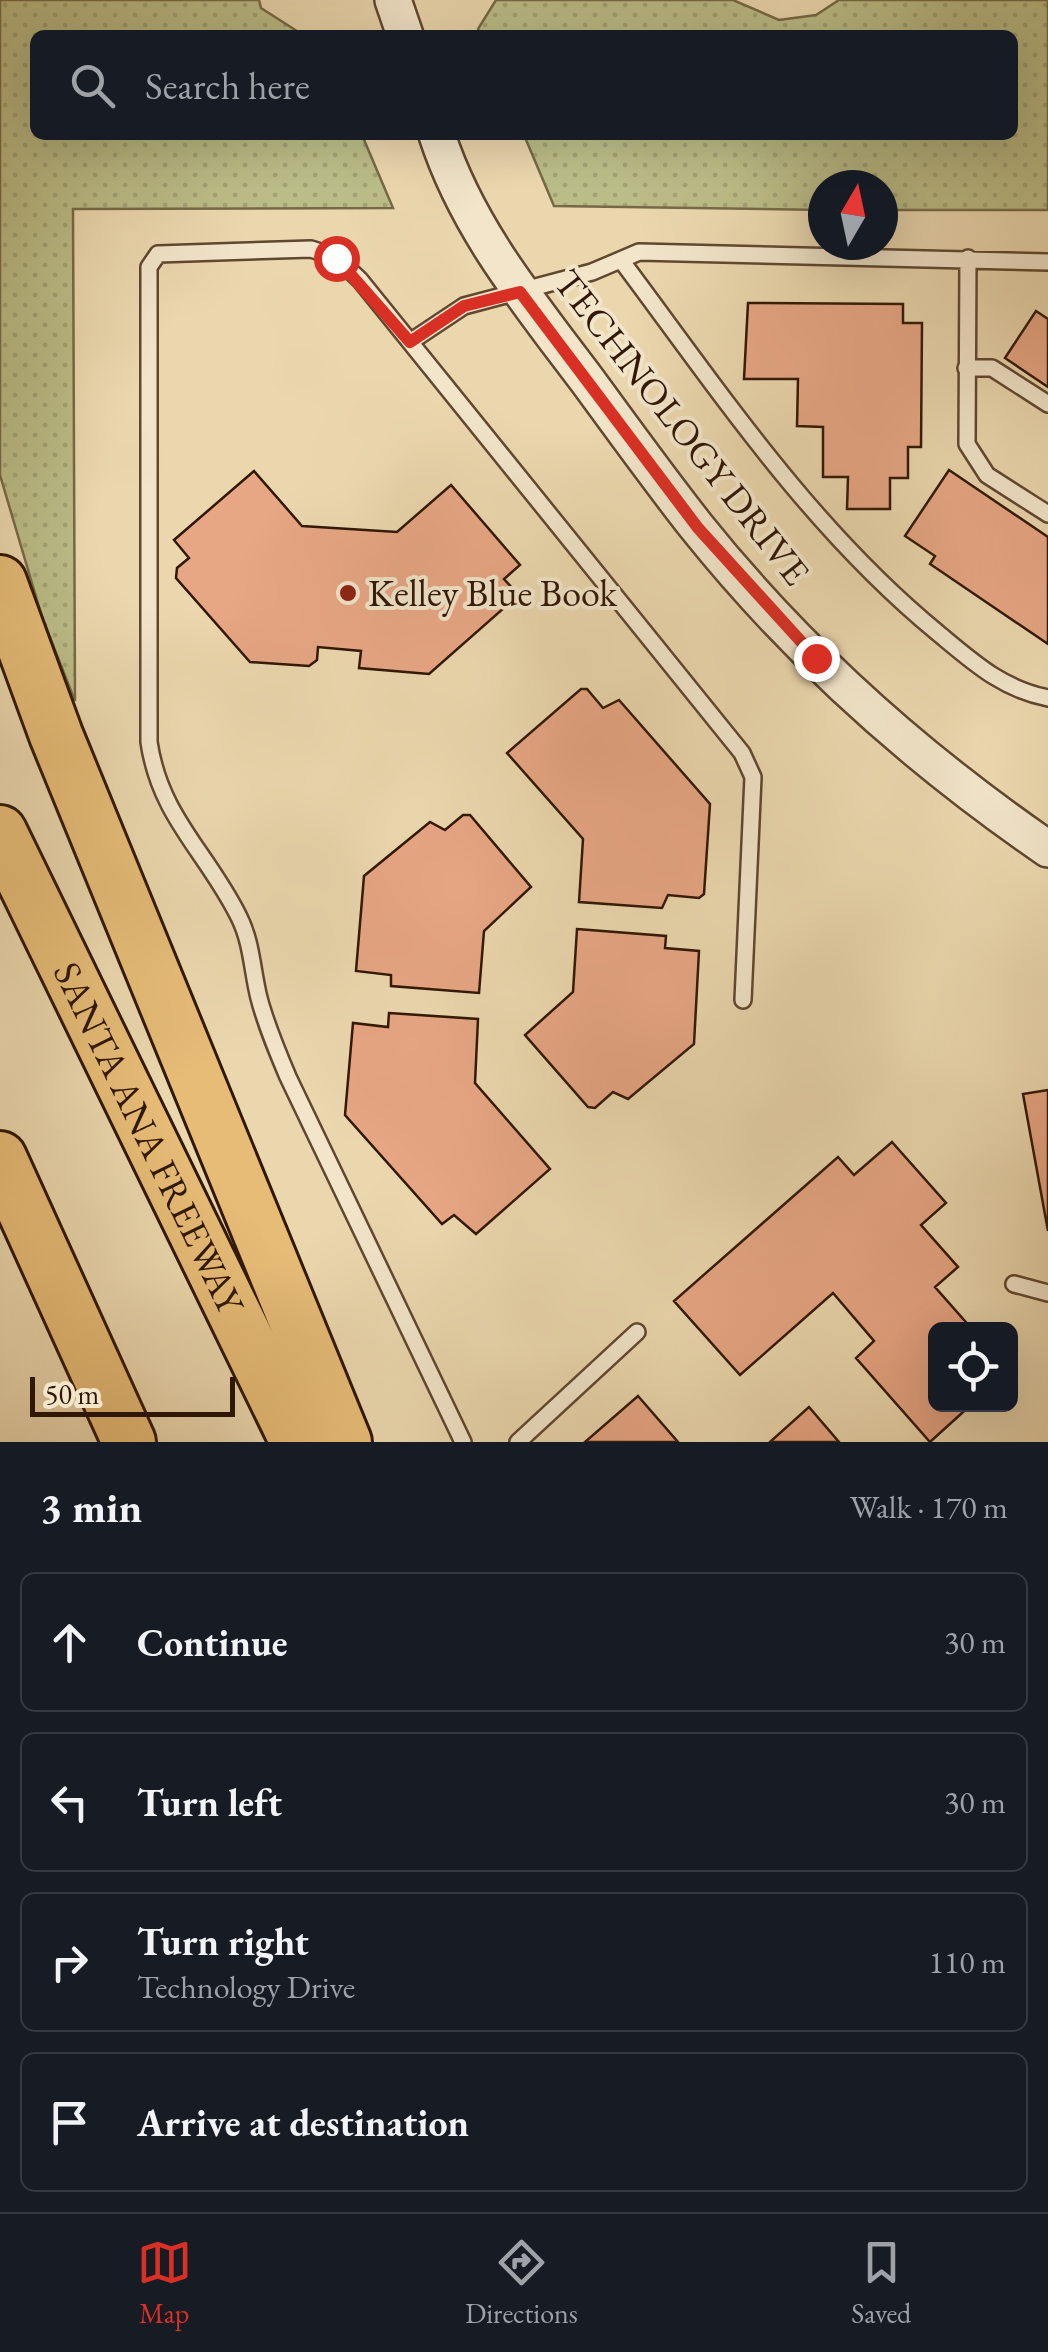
<!DOCTYPE html>
<meta charset="utf-8">
<style>
body{margin:0;font-family:"EB Garamond",serif;background:#242831;color:#f1f3f6}
.controls{position:absolute;right:30px;bottom:30px;display:grid;overflow:hidden;border-radius:15px;box-shadow:0 10px 40px #0002}
.controls button{width:90px;height:90px;display:grid;place-items:center;padding:0;border:0;border-bottom:2px solid #363941;background:#171b24;color:#f1f3f6;font:50px sans-serif}
.compass{position:absolute;left:808px;top:170px;width:90px;height:90px;border-radius:50%;background:#171b24;box-shadow:0 10px 40px #0002;rotate:9deg}
.scale{position:absolute;left:30px;bottom:25px;width:205px;box-sizing:border-box;padding-left:10px;border:5px solid #311705;border-top:0;font-size:28px;line-height:35px;white-space:nowrap;color:#311705;-webkit-text-stroke:8px #f2e5ca;paint-order:stroke}
.stop{position:absolute;width:30px;height:30px;margin:-22px;border:8px solid #d93025;border-radius:50%;background:#fff}
.stop.end{background:#d93025;border-color:#fff;box-shadow:0 2px 10px #0008}
.list{margin:0;padding:0;list-style:none}
h2{display:flex;justify-content:space-between;align-items:center;height:130px;margin:0;padding:0 40px;font-size:42px}
h2 small{font-size:32px;font-weight:400;color:#9ea1a6}
.list li{display:grid;grid-template-columns:65px 1fr auto;gap:30px;align-items:center;box-sizing:border-box;height:140px;margin:0 20px 20px;padding:0 20px;border:2px solid #363941;border-radius:15px}
.list b{display:block;font-size:38px;white-space:nowrap}
.list p{margin:0;font-size:32px;white-space:nowrap;color:#9ea1a6}
.list em{font-size:32px;font-style:normal;color:#9ea1a6}
.icon{flex:none;width:55px;height:55px;fill:none;stroke:currentColor;stroke-width:2;stroke-linecap:round;stroke-linejoin:round}
.map{position:relative;flex:none;width:1048px;height:1442px;overflow:hidden}
.search{position:absolute;background:#171b24;box-shadow:0 10px 40px #0002;left:30px;right:30px;top:30px;height:110px;display:flex;align-items:center;gap:25px;box-sizing:border-box;padding:0 35px;border-radius:15px;color:#9ea1a6;font-size:38px}
.sheet{height:770px;background:#171b24}
nav{display:flex;justify-content:space-around;align-items:center;box-sizing:border-box;height:140px;border-top:2px solid #363941;background:#171b24;font-size:28px;color:#9ea1a6}
nav a{display:grid;justify-items:center;gap:5px}
nav .on{color:#d93025}
.map>svg:first-child{display:block}
.grass{fill:url(#grass-dots);stroke:#766a46;stroke-width:2.5}
.building{fill:#e7a684;stroke:#311705;stroke-width:2.5}
.lines{fill:none;stroke-linecap:round;stroke-linejoin:round}
.service-casing{stroke:#60472f;stroke-width:20}
.tertiary-casing{stroke:#60472f;stroke-width:40}
.motorway-casing{stroke:#311705;stroke-width:58}
.service{stroke:#f2e5ca;stroke-width:15}
.tertiary{stroke:#f2e5ca;stroke-width:35}
.motorway{stroke:#e6bc77;stroke-width:52}
.route{stroke:#d93025;stroke-width:12}
.poi-dot{fill:#8f2418;stroke:#f2e5ca;stroke-width:4}
.labels{text-anchor:middle;stroke-width:8;stroke-linejoin:round;paint-order:stroke}
.street-label{font-size:38px;fill:#311705;stroke:#f2e5ca}
.poi-label{font-size:38px;fill:#311705;stroke:#f2e5ca;text-anchor:start}
</style>
<div class="map">
<svg width="1048" height="1442" viewBox="0 0 1048 1442">
<defs>
<pattern id="grass-dots" width="8" height="8" patternUnits="userSpaceOnUse" patternTransform="scale(2.5)"><rect width="8" height="8" fill="#bbbd88"/><path d="M2 2h.1M6 6h.1" fill="none" stroke="#a1a274" stroke-width="1.8" stroke-linecap="round"/></pattern>
</defs>
<rect width="100%" height="100%" fill="#ebd7ae"/>
<filter id="stains"><feTurbulence type="fractalNoise" baseFrequency=".002" numOctaves="4"/><feColorMatrix values="0 0 0 0 .2 0 0 0 0 .09 0 0 0 0 .02 0 0 0 .5 -.17"/></filter>
<radialGradient id="worn" r=".72"><stop offset=".6" stop-color="#630" stop-opacity="0"/><stop offset="1" stop-color="#630" stop-opacity=".3"/></radialGradient>
<!-- grass -->
<path class="grass" d="M0,0H259L261,8L303,35H35V135H362L393,208L73,209L75,701L42,617L0,475Z
M496,0H733L779,20L816,15L839,0H1048V210H883V185H823V210L554,206L524,135H1013V35H480L478,29Z"/>
<!-- building -->
<path class="building" d="M748,303L903,304V323H922L921,447H908V478H890V509H847L848,477H823V427L797,426L798,379H744Z
M1036,311L1048,319V387L1005,358Z
M949,470L1048,537V644L930,564L935,556L905,536Z
M254,471L302,526L397,532L451,485L520,565L504,579L515,591L513,600L429,674L359,668L361,651L318,647L317,660L309,666L250,662L176,578L177,568L189,558L174,540Z
M581,689H587L603,708L619,700L710,804L704,894L699,898L668,895L662,908L579,902L583,839L507,753Z
M463,815H470L531,887L484,931L479,993L391,986V975L356,971L364,876L430,822L445,830Z
M577,929L666,936L665,948L699,951L694,1044L628,1099L613,1092L595,1108L588,1107L525,1035L573,992Z
M389,1013L478,1019L475,1083L550,1169L476,1234L454,1215L442,1224L345,1115L353,1023L388,1027Z
M1048,1090V1231L1023,1094Z
M892,1142L946,1203L921,1225L958,1267L935,1287L972,1329L936,1330V1404H972L930,1442L856,1358L874,1341L833,1293L740,1375L674,1301L838,1157L854,1175Z
M638,1396L678,1442H585Z
M809,1407L839,1442H770Z"/>
<g class="lines">
<!-- service casing -->
<g class="service-casing">
<path id="service" d="M968,258L967,444L987,475L1048,514
M621,260C719,391 810,528 938,633C973,662 1002,689 1048,698
M410,342L464,306L592,272L639,252L1048,262
M966,368H992L1048,404
M1014,1284L1048,1293
M463,1442L288,1077C277,1051 266,1025 259,998C252,970 252,943 239,917C207,852 160,817 149,742V267L158,254L311,249L336,257L360,280L742,753L753,777L743,1000
M518,1442L637,1332"/>
</g>
<!-- tertiary casing -->
<g class="tertiary-casing">
<path id="tertiary" d="M393,0L405,35
M437,135C467,228 529,303 587,380C623,429 659,479 696,526C796,651 917,759 1048,849"/>
</g>
<!-- motorway casing -->
<g class="motorway-casing">
<g id="motorway">
<path d="M0,582L56,735L345,1442"/>
<path id="s1" d="M0,832L297,1442"/>
<path d="M0,1158L129,1442"/>
</g>
</g>
<!-- service -->
<use href="#service" class="service"/>
<!-- tertiary -->
<use href="#tertiary" class="tertiary"/>
<!-- motorway -->
<use href="#motorway" class="motorway"/>
</g>
<g class="lines">
<!-- route -->
<path class="route" d="M336,258L410,342L464,306L520,292L698,528L816,658"/>
</g>
<!-- markers -->
<circle class="poi-dot" cx="348" cy="593" r="10"/>
<g class="labels">
<!-- street labels -->
<g class="street-label">
<text transform="translate(682 427) rotate(52)" y="13">TECHNOLOGY DRIVE</text>
<text dy="13" stroke="none"><textPath href="#s1" startOffset="340">SANTA ANA FREEWAY</textPath></text>
</g>
<!-- poi labels -->
<g class="poi-label">
<text x="368" y="606">Kelley Blue Book</text>
</g>
</g>
<rect width="100%" height="100%" filter="url(#stains)"/>
<rect width="100%" height="100%" fill="url(#worn)"/>
</svg>
<div class="controls">
<button><svg class="icon" aria-label="locate" viewBox="0 0 24 24"><circle cx="12" cy="12" r="6"/><path d="M12 2v4M12 18v4M2 12h4M18 12h4"/></svg></button>
</div>
<svg class="compass" viewBox="-18 -18 36 36"><path d="M0-13l5 13h-10z" fill="#e53935"/><path d="M0 13l5-13h-10z" fill="#9ea1a6"/></svg>
<div class="scale">50 m</div>
<div class="stop" style="left:336px;top:258px"></div>
<div class="stop end" style="left:816px;top:658px"></div>
<div class="search"><svg class="icon" aria-label="search" viewBox="0 0 24 24"><circle cx="10" cy="10" r="6"/><path d="M15 15l6 6"/></svg>Search here</div>
</div>
<section class="sheet">
<h2>3 min<small>Walk · 170 m</small></h2>
<ul class="list">
<li><svg class="icon" aria-label="ahead" viewBox="0 0 24 24"><path d="M12 20V5M6 11l6-6 6 6"/></svg><div><b>Continue</b></div><em>30 m</em></li>
<li><svg class="icon" aria-label="left" viewBox="0 0 24 24"><path d="M17 20v-9H6M10 6l-5 5 5 5"/></svg><div><b>Turn left</b></div><em>30 m</em></li>
<li><svg class="icon" aria-label="right" viewBox="0 0 24 24"><path d="M7 20v-9h11M14 6l5 5-5 5"/></svg><div><b>Turn right</b><p>Technology Drive</p></div><em>110 m</em></li>
<li><svg class="icon" aria-label="arrive" viewBox="0 0 24 24"><path d="M6 21V4h12l-3 4 3 4H6"/></svg><div><b>Arrive at destination</b></div></li>
</ul>
</section>
<nav>
<a class="on"><svg class="icon" aria-label="map" viewBox="0 0 24 24"><path d="M3 6l6-2 6 2 6-2v14l-6 2-6-2-6 2zM9 4v14M15 6v14"/></svg>Map</a>
<a><svg class="icon" aria-label="directions" viewBox="0 0 24 24"><path d="M12 3l9 9-9 9-9-9zM9 14v-3h6M13 9l2 2-2 2"/></svg>Directions</a>
<a><svg class="icon" aria-label="saved" viewBox="0 0 24 24"><path d="M7 4h10v16l-5-4-5 4z"/></svg>Saved</a>
</nav>
